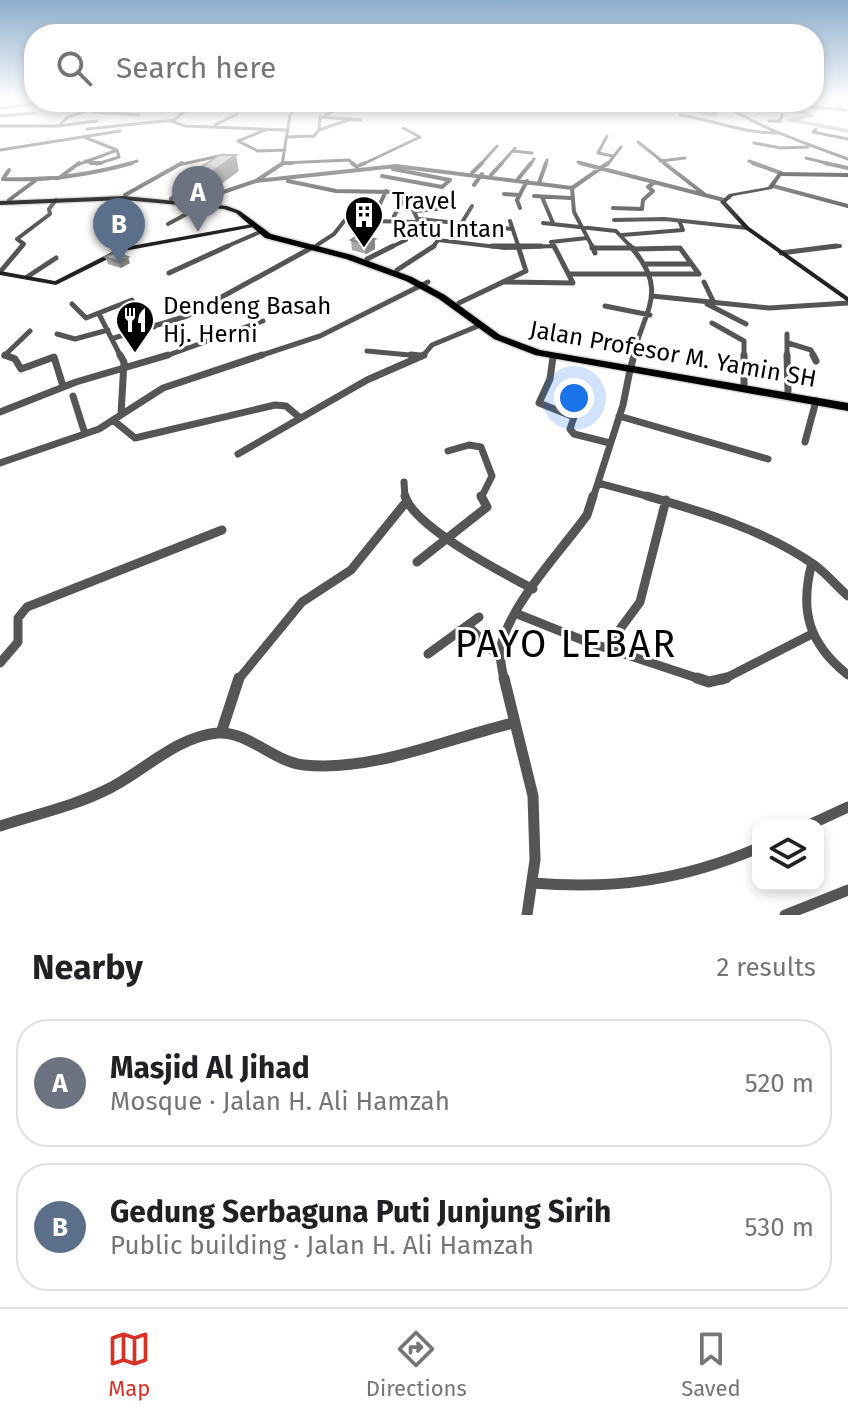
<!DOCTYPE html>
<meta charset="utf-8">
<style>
body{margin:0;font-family:"Fira Sans",sans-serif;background:#f2f2f2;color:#202124}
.controls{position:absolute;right:24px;bottom:24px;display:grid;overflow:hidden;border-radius:16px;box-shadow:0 4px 12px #0003}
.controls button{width:72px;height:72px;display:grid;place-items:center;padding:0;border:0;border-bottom:2px solid #e0e0e0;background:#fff;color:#202124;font:40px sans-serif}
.you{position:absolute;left:574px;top:398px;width:28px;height:28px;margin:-20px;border:6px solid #fff;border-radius:50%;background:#1a73e8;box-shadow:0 0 0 12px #1a73e833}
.badge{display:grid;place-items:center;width:52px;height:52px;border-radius:50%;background:#d93025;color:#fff;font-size:26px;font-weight:700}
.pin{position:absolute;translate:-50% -66px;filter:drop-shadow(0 2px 4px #0008)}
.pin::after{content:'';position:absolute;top:42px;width:28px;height:24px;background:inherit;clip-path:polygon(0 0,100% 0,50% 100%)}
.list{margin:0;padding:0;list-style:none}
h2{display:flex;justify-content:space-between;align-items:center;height:104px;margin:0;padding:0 32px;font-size:34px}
h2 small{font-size:26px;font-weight:400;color:#757577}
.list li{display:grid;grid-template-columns:52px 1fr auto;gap:24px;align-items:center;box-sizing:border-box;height:128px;margin:0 16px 16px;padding:0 16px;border:2px solid #e0e0e0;border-radius:32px}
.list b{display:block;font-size:30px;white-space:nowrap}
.list p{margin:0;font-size:26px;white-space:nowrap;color:#757577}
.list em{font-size:26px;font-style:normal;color:#757577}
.icon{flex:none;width:44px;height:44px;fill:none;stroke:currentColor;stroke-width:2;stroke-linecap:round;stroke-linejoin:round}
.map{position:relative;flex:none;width:848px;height:915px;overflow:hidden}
.search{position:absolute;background:#fff;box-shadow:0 4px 12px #0003;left:24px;right:24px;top:24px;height:88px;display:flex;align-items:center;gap:20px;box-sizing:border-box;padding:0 28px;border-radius:32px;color:#757577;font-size:30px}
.sheet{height:392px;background:#fff}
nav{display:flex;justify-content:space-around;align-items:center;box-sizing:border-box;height:112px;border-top:2px solid #e0e0e0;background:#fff;font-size:22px;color:#757577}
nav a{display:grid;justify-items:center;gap:4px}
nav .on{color:#d93025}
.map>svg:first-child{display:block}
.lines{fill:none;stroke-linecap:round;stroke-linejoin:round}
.river{fill:#a3a3a3;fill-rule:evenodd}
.highway-casing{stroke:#dbdbdb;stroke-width:3}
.street-far5{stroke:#555;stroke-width:3}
.street-far4{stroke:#555;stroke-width:4}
.street-far3{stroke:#555;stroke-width:5}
.street-far2{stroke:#555;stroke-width:7}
.street-far1{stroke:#555;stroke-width:9}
.street{stroke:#555;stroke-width:11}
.secondary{fill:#222;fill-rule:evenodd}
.highway{fill:#000;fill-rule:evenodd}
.wall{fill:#a9a9a9}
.shaded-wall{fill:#898989}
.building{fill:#c4c4c4;stroke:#898989;stroke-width:2}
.labels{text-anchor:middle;stroke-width:6;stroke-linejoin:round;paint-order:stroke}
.far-poi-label{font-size:24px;fill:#000;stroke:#fff;text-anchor:start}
.far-street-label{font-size:24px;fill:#000;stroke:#fff}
.near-quarter-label{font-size:38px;letter-spacing:2px;fill:#000;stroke:#fff}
</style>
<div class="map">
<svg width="848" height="915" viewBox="0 0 848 915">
<rect width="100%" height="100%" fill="#fff"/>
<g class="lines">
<!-- river -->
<path class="river" d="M404,102H477L474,104Z
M592,102L605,104L616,102L605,109Z
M641,102L672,108L688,107L712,113V107C739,103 792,100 815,116L800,120L848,129V133L787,121V119L806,115L781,110L724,109L718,110V115L712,117L688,111L672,112Z"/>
<!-- highway casing -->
<g class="highway-casing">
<path id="highway" d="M124,196L227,206L240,211L271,234L352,255L412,277L445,295L500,335L540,350L848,403V411L535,355L494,339L439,299L406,281L346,259L265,238L236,213L224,209L124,200L0,205V201Z"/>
</g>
<!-- street-far5 -->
<path class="street-far5" d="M831,99L842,109
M720,102C759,128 804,143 848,159
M760,102L845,110
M319,103L344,104
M35,104L58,110L96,108
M306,104L309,102
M59,107L75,102
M191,107L226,105
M0,108L48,102
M148,109L189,107
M93,112L139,115
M326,115L348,102
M680,115C714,120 744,134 779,133
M0,116L36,113
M168,120L185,126L286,130
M769,121H780L782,115
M215,125L237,114
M0,126H58L97,121
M58,126L68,117L113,102
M87,129L174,120L191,107L189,102
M816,129L813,132L848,139
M265,130L238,141L258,151L285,150
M319,130L351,119
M607,136L598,153L613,156
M84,137L117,150
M286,137L314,136L319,130L320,117L361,120
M638,142L667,165
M754,143L781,148L808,147
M0,150L120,131
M513,151L532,153
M806,158L834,165
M85,161L97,164L119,157L117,150
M660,161L685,158
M749,161L759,165
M578,162L588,165
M283,163L349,160L354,165
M77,165L117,150
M125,165L137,161
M178,165L224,155
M282,165L290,115L294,109L310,110
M361,165L420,137L403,128
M480,165L497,146
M500,165L515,148
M530,165L534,159
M545,165L547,160
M607,165L621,147"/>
<!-- street-far4 -->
<path class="street-far4" d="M91,163H101
M283,163H292
M352,163L357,167
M580,163L724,200
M664,163L704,194
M753,163L781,173
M825,163L848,168
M360,165L365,163
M393,169L450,180
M9,170L3,179C47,181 89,175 132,163
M472,173L482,163
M491,175L502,163
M382,176L442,187L450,180
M59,178L79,163
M518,179L531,163
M256,181L396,166L572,188L574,212L593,248
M288,181L336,191L393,192L408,200L422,228L439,239L432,248
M539,183L546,163
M474,185L482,174
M773,186L848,206
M572,188L608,163
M504,194L519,195
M125,195L182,163
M534,196L571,198
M542,197L553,223
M171,199L192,184
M9,200L36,180
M197,201L256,181L283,163
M379,206L386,191
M520,208L517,200L527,181
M613,208L642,209L643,200L653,191L648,187L655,182
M416,211L437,209
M394,216L405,198
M419,219L512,229
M614,220L665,219L747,228
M369,221L420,222
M510,221L519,248
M543,223L616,231L632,248
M168,224L205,204
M461,224L472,206
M622,235L683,230L680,223
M438,240L505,248L553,246
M317,245L334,234L345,220
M20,248L24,244L17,239L50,214L49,209L56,200
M223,248L260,232
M310,248L313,247
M389,248L406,240
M555,248L551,242L587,238
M592,248H633
M658,248H680
M819,248L840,246"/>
<!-- street-far3 -->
<path class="street-far3" d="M492,246H541
M592,246L595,253
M630,246C671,291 643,311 633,357
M592,248H633
M635,249L680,248L699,274
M781,253L836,246
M367,259L393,246
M646,264H691
M397,270L434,246
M0,272L22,246
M169,273L228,246
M570,274H699
M27,277L56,258
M504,282L573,283L554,246
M704,282L714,303
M652,296L769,308L848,303
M459,303L526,271L518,246
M72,304L86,318L132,300
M707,304L746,324
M605,306L650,315
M147,313L154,327
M99,314L121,357
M712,323L744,341V357
M57,334L75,339L108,330
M787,334V357
M114,338L187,316L313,247
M788,343L811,350L814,357
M367,351L420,356
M8,357L4,356L30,331
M163,357L263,321
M256,357L320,336L428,282
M422,357L432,345L478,326"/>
<!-- street-far2 -->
<path class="street-far2" d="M5,355L15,359L21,369L54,357L63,386
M120,355L124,362L121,414
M411,355L420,356
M744,355V384
M787,355L788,391
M813,355L816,361
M553,357L550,379L539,403L574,417L570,429L574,434L610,443
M631,367L634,355
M73,396L85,434
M0,412L76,382L168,355
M619,416L768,459
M113,420L135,438L275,405L286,406L299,417
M805,442L816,401
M448,451L469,445L481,447L492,476L481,498
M238,454L367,380L424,355
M0,463L99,429L163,388L262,355
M404,482L405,498
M598,483L654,498
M593,498L623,405L630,370"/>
<!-- street-far1 -->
<path class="street-far1" d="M405,496C414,527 503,573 533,589
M647,496C704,512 767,531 816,566C828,575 837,587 848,596
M417,562L487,507L481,496
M812,563C799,611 809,644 848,675
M515,613L585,641L703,680
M468,626L500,658
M606,648L640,602L666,500
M428,654L479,617
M0,663L18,642V618L27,607L222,530
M238,680L302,602L351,570L406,502
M504,680C502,667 498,655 502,642C514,600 561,551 587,515L593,496
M722,680L812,634"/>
<!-- street -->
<path class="street" d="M504,678L533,796L535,860L527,915
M697,678L709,682L726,678
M221,733L239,678
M809,825L848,807
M0,826C37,814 75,806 110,788C145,770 178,736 218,733C248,731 274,762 304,765C374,772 446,739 513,723
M533,883C614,890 683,880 758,848
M785,915L848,890"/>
<!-- secondary -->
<path class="secondary" d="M779,172L848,173V177L781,176L772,189L733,196L726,202L749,227L848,297V302L745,229L720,202L729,194L768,187Z
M252,224L255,226L254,227L124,251L56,285L0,275V271L55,281L120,248Z"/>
<!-- highway -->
<use href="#highway" class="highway"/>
</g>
<!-- wall -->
<path class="wall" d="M359,235L375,249L366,254L352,250L351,240Z
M105,257L130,263L121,268L108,264Z"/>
<!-- shaded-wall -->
<path class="shaded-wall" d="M236,155L239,171L213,190L187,195L182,179Z
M375,239V249L366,254L365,244Z
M128,257L130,263L121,268L118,262Z"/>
<!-- building -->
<path class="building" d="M220,155H236L209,174L182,179Z
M359,235L375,239L365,244L351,240Z
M114,253L128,257L118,262L105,257Z"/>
<!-- sky -->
<linearGradient id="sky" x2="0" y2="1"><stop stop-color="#8cadcc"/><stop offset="0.44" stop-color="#fff"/><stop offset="1" stop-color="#fff" stop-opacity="0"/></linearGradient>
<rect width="848" height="227" fill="url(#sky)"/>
<!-- icons -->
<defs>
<g id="building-pin" transform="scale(2)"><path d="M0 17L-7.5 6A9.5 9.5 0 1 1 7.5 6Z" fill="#000" stroke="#fff"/><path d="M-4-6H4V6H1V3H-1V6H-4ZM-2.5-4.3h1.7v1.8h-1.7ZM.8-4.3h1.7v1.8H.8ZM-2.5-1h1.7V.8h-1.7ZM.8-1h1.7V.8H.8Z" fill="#fff"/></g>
<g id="restaurant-pin" transform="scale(2)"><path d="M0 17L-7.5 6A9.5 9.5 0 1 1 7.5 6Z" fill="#000" stroke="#fff"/><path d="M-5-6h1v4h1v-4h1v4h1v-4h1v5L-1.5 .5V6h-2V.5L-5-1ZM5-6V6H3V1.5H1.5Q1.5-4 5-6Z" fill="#fff"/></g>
</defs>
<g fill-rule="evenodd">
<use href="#building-pin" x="364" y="215"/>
<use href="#restaurant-pin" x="135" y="320"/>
</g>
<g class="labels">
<!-- far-poi labels -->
<g class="far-poi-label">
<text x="392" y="209">Travel<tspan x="392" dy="28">Ratu Intan</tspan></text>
<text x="163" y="314">Dendeng Basah<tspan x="163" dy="28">Hj. Herni</tspan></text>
</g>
<!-- far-street labels -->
<g class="far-street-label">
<text transform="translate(673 354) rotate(10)" y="8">Jalan Profesor M. Yamin SH</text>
</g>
<!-- near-quarter labels -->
<g class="near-quarter-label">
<text x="566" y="657">PAYO LEBAR</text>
</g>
</g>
</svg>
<div class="controls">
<button><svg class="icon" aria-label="layers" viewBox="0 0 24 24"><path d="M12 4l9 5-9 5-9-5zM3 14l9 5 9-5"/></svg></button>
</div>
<div class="you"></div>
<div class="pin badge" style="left:198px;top:232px;background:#6b7280">A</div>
<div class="pin badge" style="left:119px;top:264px;background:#5c6f8a">B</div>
<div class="search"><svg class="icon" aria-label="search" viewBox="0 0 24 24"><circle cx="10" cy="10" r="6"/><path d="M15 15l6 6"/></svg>Search here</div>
</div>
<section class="sheet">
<h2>Nearby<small>2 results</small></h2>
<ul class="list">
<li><span class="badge" style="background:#6b7280">A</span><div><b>Masjid Al Jihad</b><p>Mosque · Jalan H. Ali Hamzah</p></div><em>520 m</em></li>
<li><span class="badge" style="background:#5c6f8a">B</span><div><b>Gedung Serbaguna Puti Junjung Sirih</b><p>Public building · Jalan H. Ali Hamzah</p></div><em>530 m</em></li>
</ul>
</section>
<nav>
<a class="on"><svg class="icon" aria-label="map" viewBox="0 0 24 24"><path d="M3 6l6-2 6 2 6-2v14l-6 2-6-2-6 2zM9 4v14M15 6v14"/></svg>Map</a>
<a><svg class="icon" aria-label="directions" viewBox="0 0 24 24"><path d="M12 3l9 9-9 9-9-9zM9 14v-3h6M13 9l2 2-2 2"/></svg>Directions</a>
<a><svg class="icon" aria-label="saved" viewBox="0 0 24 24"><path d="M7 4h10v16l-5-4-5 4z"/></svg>Saved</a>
</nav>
